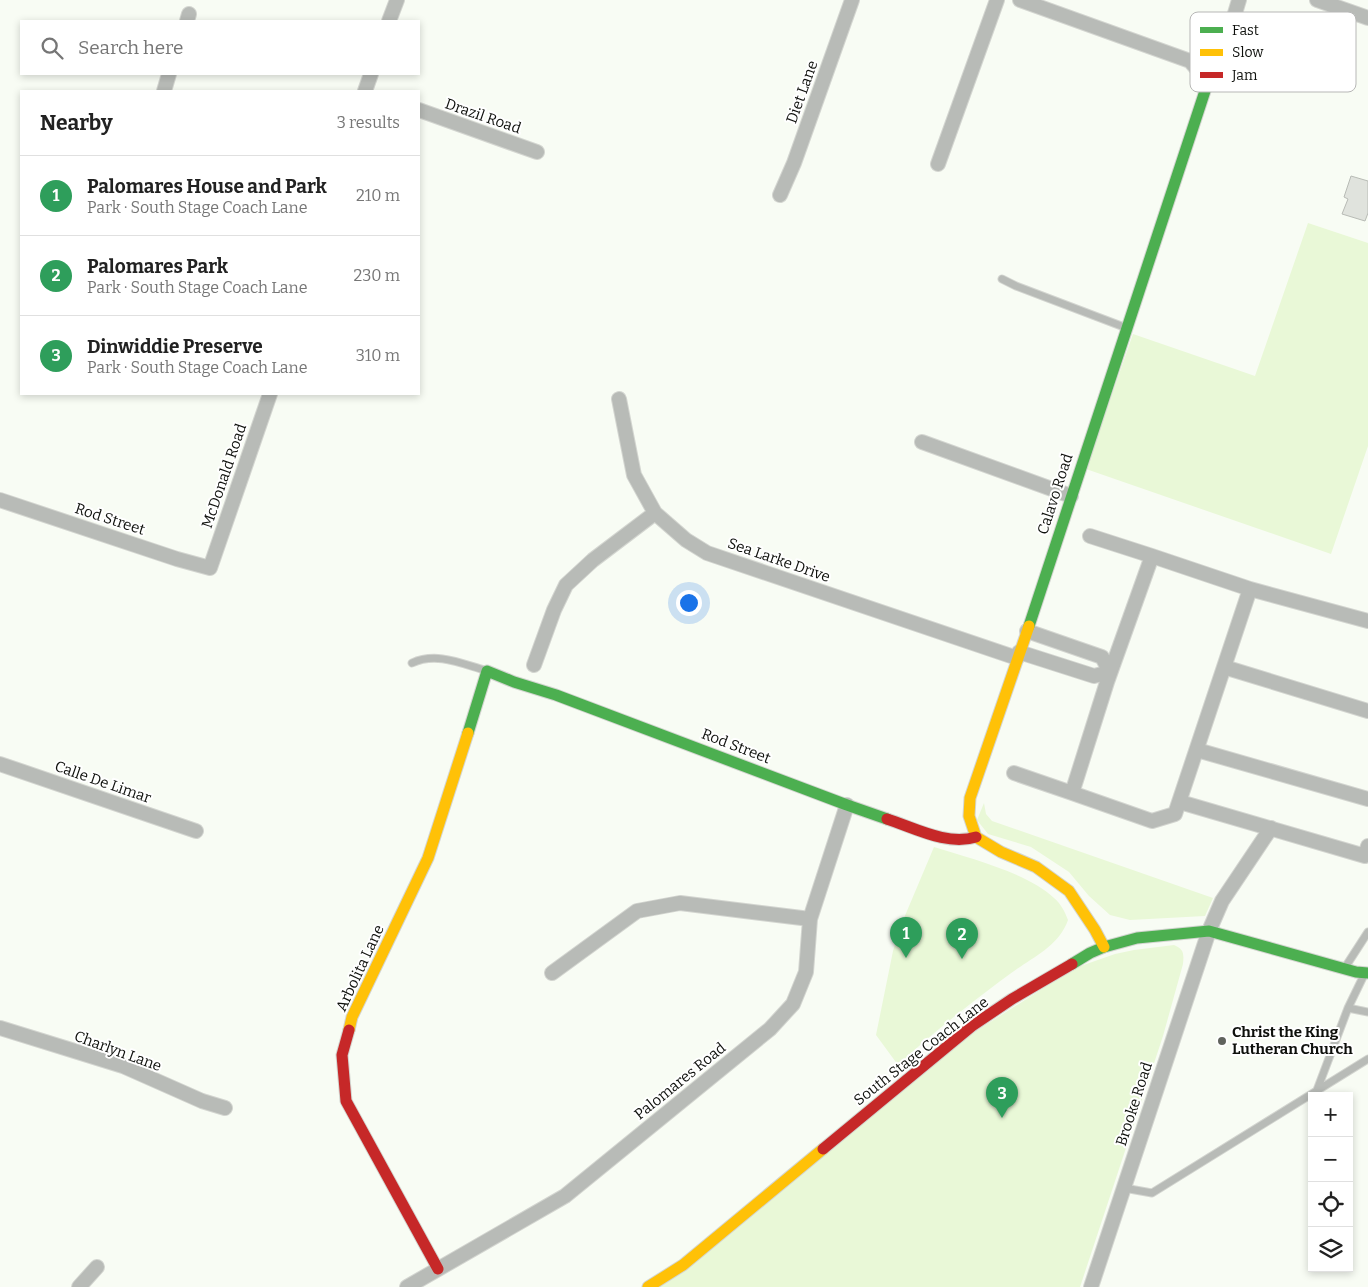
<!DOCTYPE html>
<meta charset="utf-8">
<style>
body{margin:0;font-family:Bitter,serif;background:#f6f6f6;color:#222}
.controls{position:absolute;right:15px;bottom:15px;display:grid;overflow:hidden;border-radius:0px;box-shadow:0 2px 8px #0003}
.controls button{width:45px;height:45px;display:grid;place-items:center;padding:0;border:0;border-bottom:1px solid #e0e0e0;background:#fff;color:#222;font:25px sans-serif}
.you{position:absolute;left:688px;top:602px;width:18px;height:18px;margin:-12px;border:4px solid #fff;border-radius:50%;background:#1a73e8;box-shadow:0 0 0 8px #1a73e833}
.badge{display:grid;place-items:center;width:32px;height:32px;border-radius:50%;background:#60635d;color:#fff;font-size:16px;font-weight:700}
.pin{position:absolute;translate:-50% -41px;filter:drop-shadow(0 1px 2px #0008)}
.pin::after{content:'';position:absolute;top:26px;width:18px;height:15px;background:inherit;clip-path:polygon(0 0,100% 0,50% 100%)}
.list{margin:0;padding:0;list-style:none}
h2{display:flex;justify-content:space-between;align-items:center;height:65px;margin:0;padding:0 20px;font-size:21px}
h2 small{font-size:16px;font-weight:400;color:#767676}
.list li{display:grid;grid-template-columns:32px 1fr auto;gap:15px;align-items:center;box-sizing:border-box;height:80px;padding:0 20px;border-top:1px solid #e0e0e0}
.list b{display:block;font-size:19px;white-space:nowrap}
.list p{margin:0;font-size:16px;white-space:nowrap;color:#767676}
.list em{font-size:16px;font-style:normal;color:#767676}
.icon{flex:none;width:28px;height:28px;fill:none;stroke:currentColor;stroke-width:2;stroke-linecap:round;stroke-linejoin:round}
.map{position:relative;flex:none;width:1368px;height:1287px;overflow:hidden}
.search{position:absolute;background:#fff;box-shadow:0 2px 8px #0003;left:20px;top:20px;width:400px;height:55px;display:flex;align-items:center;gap:12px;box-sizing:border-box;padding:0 18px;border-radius:0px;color:#767676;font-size:19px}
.panel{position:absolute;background:#fff;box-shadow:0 2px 8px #0003;left:20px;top:90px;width:400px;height:305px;border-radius:0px}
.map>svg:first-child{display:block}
.green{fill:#e9f8d7}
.building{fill:#e0e3dd;stroke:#b8bbb5}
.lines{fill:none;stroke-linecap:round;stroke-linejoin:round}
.lane-casing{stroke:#d3d5d0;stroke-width:9}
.street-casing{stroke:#d3d5d0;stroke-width:16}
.fast-casing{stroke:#d3d5d0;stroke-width:13}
.slow-casing{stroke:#d3d5d0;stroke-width:13}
.jam-casing{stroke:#d3d5d0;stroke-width:13}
.lane{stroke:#b8bbb7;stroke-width:7}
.street{stroke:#b8bbb7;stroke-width:14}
.fast{stroke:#4caf50;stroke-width:11}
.slow{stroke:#ffc107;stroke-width:11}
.jam{stroke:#c62828;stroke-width:11}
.poi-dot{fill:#60635d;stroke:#fff;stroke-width:2}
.labels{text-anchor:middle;stroke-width:4;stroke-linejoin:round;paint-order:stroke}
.street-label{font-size:15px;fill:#0e100c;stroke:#fff}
.poi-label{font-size:15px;font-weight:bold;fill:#0e100c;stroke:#fff;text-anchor:start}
.key{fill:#fff;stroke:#b7b7b6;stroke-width:1}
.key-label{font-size:14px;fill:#0e100c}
</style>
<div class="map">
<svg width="1368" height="1287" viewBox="0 0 1368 1287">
<rect width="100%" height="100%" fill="#f8fcf4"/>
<!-- green -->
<path class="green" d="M1308,223L1368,243V446L1331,554L1086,469L1133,334L1255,376Z
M984,803L986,814L992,821L1213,898L1205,916L1130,920L1110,915L1089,896L1069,872L1031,847L988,834L977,820Z
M934,847C969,858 1028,873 1054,898C1061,904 1065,912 1068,920C1060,943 1039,954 1020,967C1012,972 1003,979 995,985C962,1010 929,1036 898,1065L876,1035L893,951L904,918Z
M1174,945C1184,949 1184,954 1183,964L1163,1036L1080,1287H650L959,1042L1075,968L1115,954L1134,950Z"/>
<!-- building -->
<path class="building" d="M1351,176L1368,181V213L1365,221L1342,214L1348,199L1344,197Z"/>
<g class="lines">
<!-- lane casing -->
<g class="lane-casing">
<path id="lane" d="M1002,279L1016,286L1124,327
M412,663C436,652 460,663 484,670
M1346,966L1368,932
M1364,975L1348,1008L1368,1012
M1317,1090L1348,1008
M1124,1188L1152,1193L1368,1059"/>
</g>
<!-- street casing -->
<g class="street-casing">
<path id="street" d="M1020,0L1190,61L1203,76C1226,54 1230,29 1239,0
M1317,0L1368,18
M187,21L189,14
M389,21L397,0
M164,91L169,74
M365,91L371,74
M419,110L537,152
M938,164L997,0
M780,195L794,163L852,0
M619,399L634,475L655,513L686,540L707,553L1017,658
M922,442L1071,496
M0,500L177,559L210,568L270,394
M1090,536L1152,556L1250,589L1175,814L1152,821L1072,793L1107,682L1152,556
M1250,589L1368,621
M1019,652L1094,676L1110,672L1102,657L1027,631
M534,665L554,610L566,585L593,560L655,513
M1224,667L1368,711
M1197,750L1368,799
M0,764L196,831
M1014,773L1072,793
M1180,802L1365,856L1368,846
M552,973L637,911L680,903L810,919
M0,1028L123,1066L202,1101L225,1108
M79,1287L97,1267
M407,1287L565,1196L770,1029L793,1004L806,972L810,919L847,805
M1091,1287L1209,931L1222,901L1271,828"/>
</g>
<!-- fast casing -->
<g class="fast-casing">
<path id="fast" d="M1029,626L1205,91L1203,76
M468,733L487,671L514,682L556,695L847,805L887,819
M1072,964L1090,953L1104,947L1137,938L1209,931L1356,972L1368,973"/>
</g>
<!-- slow casing -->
<g class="slow-casing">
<path id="slow" d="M1029,626L970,798L969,816L976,837L1001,852L1036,867L1069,891L1095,930L1104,947
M349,1030L352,1017L428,858L468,733
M648,1287L683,1265L823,1149"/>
</g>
<!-- jam casing -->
<g class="jam-casing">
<path id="jam" d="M887,819C915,828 947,846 976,837
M349,1030L342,1055L346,1101L438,1269
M823,1149L972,1026L1012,999L1072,964"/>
</g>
<!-- lane -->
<use href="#lane" class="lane"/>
<!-- street -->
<use href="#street" class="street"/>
<!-- fast -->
<use href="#fast" class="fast"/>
<!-- slow -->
<use href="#slow" class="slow"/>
<!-- jam -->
<use href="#jam" class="jam"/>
</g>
<!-- markers -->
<circle class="poi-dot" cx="1222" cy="1041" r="5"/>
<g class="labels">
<!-- street labels -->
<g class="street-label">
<text transform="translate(802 92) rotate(-70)" y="5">Diet Lane</text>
<text transform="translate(483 116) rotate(19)" y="5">Drazil Road</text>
<text transform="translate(224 476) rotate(-71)" y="5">McDonald Road</text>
<text transform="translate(1055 494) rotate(-72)" y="5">Calavo Road</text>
<text transform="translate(110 519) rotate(18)" y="5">Rod Street</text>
<text transform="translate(779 560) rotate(19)" y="5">Sea Larke Drive</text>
<text transform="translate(736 746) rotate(21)" y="5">Rod Street</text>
<text transform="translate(103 782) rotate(19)" y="5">Calle De Limar</text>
<text transform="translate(360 968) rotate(-65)" y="5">Arbolita Lane</text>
<text transform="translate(118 1051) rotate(20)" y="5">Charlyn Lane</text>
<text transform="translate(921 1051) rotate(-38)" y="5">South Stage Coach Lane</text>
<text transform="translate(680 1081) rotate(-39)" y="5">Palomares Road</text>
<text transform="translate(1134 1104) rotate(-72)" y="5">Brooke Road</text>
</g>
<!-- poi labels -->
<g class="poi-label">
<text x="1232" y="1037">Christ the King<tspan x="1232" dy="17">Lutheran Church</tspan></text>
</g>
</g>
<!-- legend -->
<rect x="1190" y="12" width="166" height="80" rx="8" class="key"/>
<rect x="1200" y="27" width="23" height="6" fill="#4caf50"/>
<rect x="1200" y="49" width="23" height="7" fill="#ffc107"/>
<rect x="1200" y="72" width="23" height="6" fill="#c62828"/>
<g class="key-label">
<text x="1232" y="35">Fast</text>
<text x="1232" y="57">Slow</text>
<text x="1232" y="80">Jam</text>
</g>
</svg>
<div class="controls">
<button>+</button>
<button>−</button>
<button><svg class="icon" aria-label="locate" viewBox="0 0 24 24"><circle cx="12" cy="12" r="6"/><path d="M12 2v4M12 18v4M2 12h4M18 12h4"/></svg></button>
<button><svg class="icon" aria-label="layers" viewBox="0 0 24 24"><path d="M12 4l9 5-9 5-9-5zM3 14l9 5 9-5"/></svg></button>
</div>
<div class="you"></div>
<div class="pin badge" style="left:906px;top:958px;background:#2e9e5b">1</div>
<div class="pin badge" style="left:962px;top:959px;background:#2e9e5b">2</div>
<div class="pin badge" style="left:1002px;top:1118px;background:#2e9e5b">3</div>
<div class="search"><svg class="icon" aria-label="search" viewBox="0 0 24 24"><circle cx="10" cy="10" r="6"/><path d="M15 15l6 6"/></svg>Search here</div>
<section class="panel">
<h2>Nearby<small>3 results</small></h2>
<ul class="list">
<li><span class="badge" style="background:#2e9e5b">1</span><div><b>Palomares House and Park</b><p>Park · South Stage Coach Lane</p></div><em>210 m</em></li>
<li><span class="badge" style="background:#2e9e5b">2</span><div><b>Palomares Park</b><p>Park · South Stage Coach Lane</p></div><em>230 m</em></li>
<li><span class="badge" style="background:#2e9e5b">3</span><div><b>Dinwiddie Preserve</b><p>Park · South Stage Coach Lane</p></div><em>310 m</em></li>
</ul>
</section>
</div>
